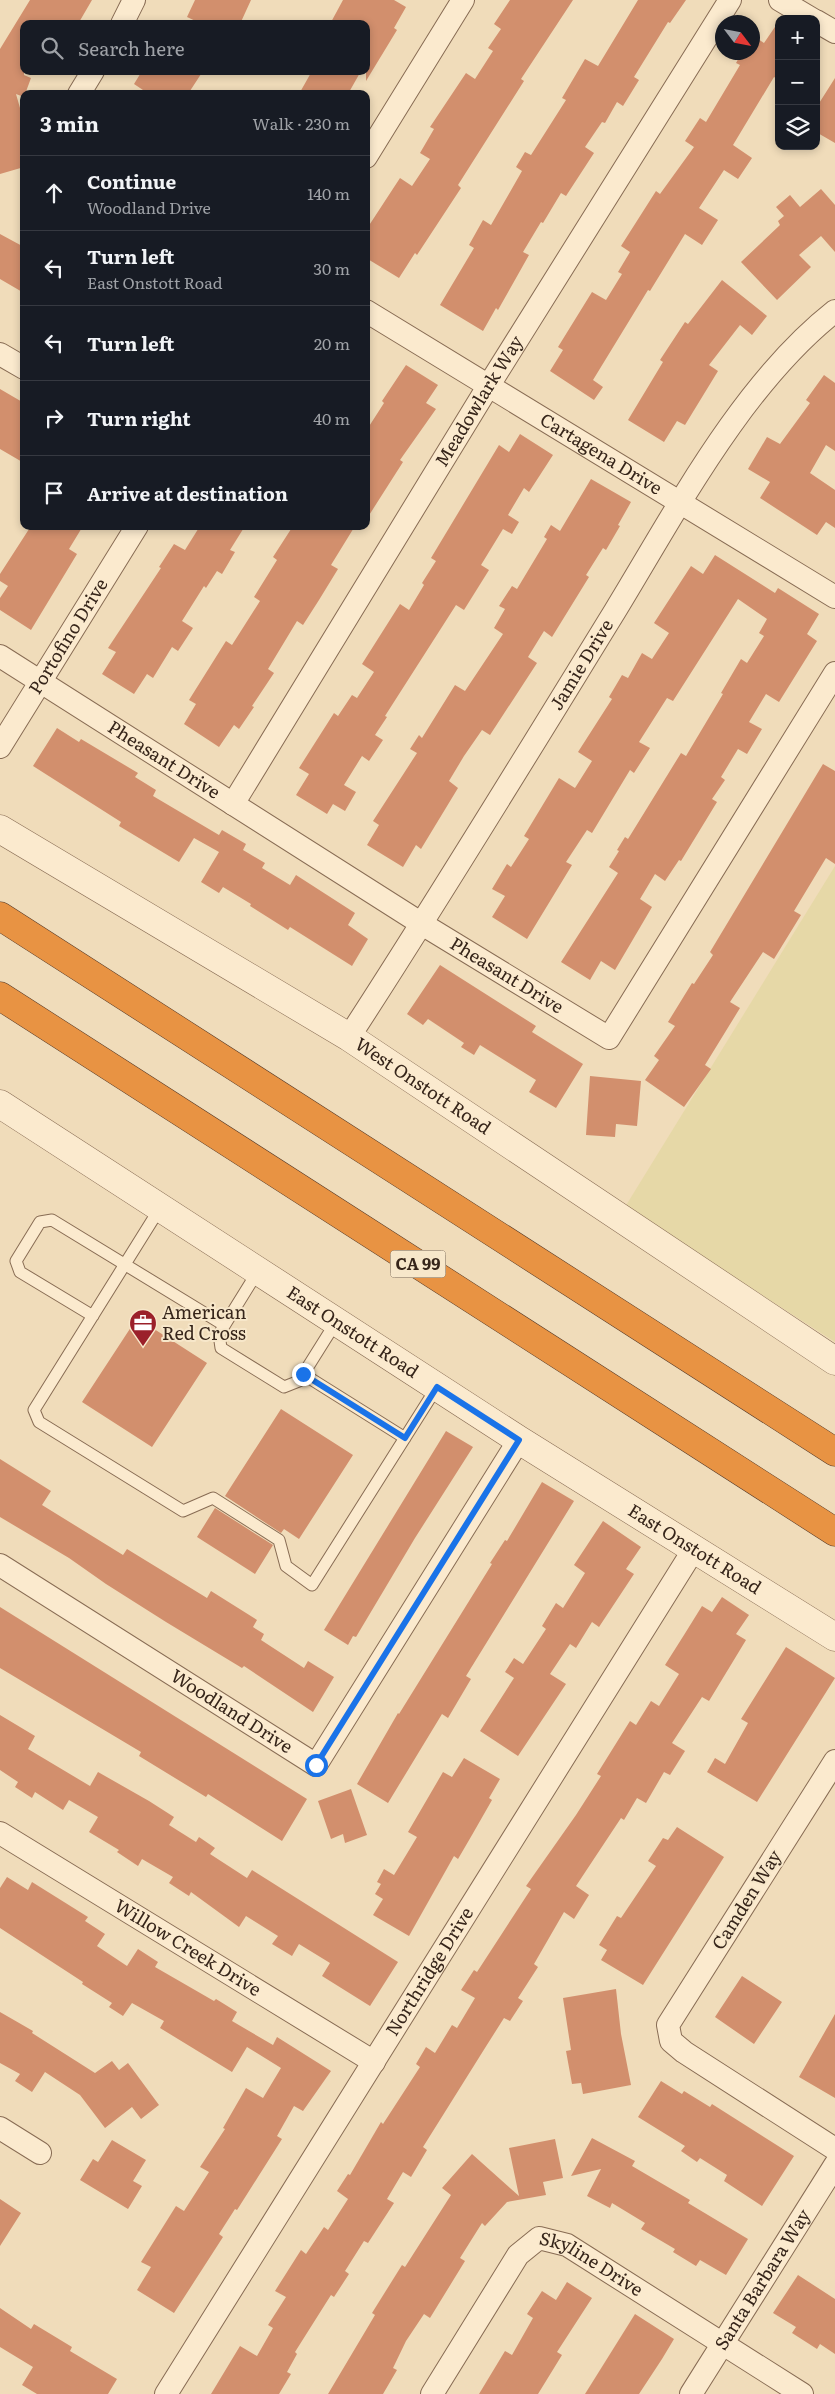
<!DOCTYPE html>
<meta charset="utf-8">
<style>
body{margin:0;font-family:Literata,serif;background:#242831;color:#f1f3f6}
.controls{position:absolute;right:15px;top:15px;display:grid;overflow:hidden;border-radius:10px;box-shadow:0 2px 8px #0003}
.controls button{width:45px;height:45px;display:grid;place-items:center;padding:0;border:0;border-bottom:1px solid #363941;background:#171b24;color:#f1f3f6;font:25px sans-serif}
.compass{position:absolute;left:715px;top:15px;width:45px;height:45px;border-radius:50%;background:#171b24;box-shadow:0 2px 8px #0003;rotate:122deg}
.stop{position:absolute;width:15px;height:15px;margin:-11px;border:4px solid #1a73e8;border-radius:50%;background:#fff}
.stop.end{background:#1a73e8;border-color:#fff;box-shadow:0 1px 5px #0008}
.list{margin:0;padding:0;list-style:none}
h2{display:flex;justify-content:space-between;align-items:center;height:65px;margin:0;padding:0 20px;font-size:21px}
h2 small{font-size:16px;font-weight:400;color:#9ea1a6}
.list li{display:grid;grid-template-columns:32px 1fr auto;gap:15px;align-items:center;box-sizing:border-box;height:75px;padding:0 20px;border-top:1px solid #363941}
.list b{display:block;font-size:19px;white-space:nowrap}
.list p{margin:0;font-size:16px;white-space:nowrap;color:#9ea1a6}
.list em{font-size:16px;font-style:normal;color:#9ea1a6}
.icon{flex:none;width:28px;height:28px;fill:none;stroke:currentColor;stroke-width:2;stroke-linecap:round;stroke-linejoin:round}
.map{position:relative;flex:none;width:835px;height:2394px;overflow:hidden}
.search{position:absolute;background:#171b24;box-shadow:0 2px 8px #0003;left:20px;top:20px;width:350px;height:55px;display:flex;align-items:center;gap:12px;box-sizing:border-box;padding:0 18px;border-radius:10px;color:#9ea1a6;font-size:19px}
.panel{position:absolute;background:#171b24;box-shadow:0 2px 8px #0003;left:20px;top:90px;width:350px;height:440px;border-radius:10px}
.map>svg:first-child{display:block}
.farmland{fill:#e6d8a7}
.building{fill:#d28f6d}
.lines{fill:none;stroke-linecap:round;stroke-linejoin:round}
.service-casing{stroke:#886c54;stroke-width:13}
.minor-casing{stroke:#886c54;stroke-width:24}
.tertiary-casing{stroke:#886c54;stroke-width:29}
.motorway-casing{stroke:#553a29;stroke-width:29}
.service{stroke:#fbeace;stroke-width:11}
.minor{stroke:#fbeace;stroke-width:22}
.tertiary{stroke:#fbeace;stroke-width:28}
.motorway{stroke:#e89343;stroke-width:28}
.route{stroke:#1a73e8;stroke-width:6}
.labels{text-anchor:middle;stroke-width:4;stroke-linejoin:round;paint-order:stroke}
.shield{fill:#f7e7ca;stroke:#705f4f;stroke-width:1}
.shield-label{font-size:16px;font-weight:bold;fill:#36251a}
.street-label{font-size:18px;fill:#36251a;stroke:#f7e7ca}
.poi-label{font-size:18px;fill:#36251a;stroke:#f7e7ca;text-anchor:start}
</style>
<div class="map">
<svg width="835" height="2394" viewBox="0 0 835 2394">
<rect width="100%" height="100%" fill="#f0dcba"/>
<!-- farmland -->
<path class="farmland" d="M835,866V1342L625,1207Z"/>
<!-- building -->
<path class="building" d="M30,0H92L78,24H24V75L31,78L24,97L16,94L24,122V167L0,174V49Z
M195,0H251L240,24H202L187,17Z
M343,0H394L406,7L394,28L397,30L366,81V24H330Z
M510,0H573L521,79L524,81L458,185L461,188L417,255L415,253L399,278L366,258V230L400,178L412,186L430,159L420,153L434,129L430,127L466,73L475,79L493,51L488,48L501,29L494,24Z
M638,0H686L670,23L668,22L634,77L639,80L623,106L617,102L605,123L602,122L585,147L594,153L566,196L561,193L543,223L541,222L523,252L529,255L498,310L496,308L483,331L440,305L474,248L469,245L483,220L491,225L522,171L516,167L525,152L531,155L566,100L562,98L585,59L598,66Z
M779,21V80L774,77L733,145L752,158L738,179L724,170L699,208L718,220L702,245L685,234L650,291L648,290L593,380L603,387L594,400L550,371L563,350L558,347L592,292L606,300L622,274L618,272L630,252L621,246L656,191L660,194L694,147L685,141L700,118L706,122L740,65L736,63L742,52H752V35L764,43Z
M142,71H203L188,94H149L134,84Z
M312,71H361L348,94H299Z
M835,78V143L816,132V108Z
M821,189L835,205V252L821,236L799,255L811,267L777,300L741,262L780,225L778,221L784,216L776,207L790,195L800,207Z
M0,234L24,247V293L0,279Z
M722,280L767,316L752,335L740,325L709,365L718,371L685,425L677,421L664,442L628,420L663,362L660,360L685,322L688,324Z
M406,365L438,385L426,403L436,409L400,460L403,462L366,520V431L384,403L382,401Z
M824,375L835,383V451L826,445L810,473L835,490V528L826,522L817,535L760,498L770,482L748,469L767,437L780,444L810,403L806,400Z
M0,389L24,403V463L0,449Z
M520,434L553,455L529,492L524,488L508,515L519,522L512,534L503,529L481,565L489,570L464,610L456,605L385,716L387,717L375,735L383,740L369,761L362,756L344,785L356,792L345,811L333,804L327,814L296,795L309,774L299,768L334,713L338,716L352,695L357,698L374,672L362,664L400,604L409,610L424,585L422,583L436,561L431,558L499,445L509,452Z
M591,479L631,502L618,525L620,526L606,550L603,548L586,575L589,577L552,637L544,631L528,657L537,663L490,735L482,730L464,756L449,781L458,788L421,849L416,845L403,867L367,845L379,825L373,821L417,753L410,749L419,735L422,738L455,685L465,691L503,634L494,628L505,609L499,606L512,586L517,589L547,539L544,537L551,525L560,531Z
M31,526H83L69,549L77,554L31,630L0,610V598L8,586L0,581V574Z
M200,526H245L230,550L235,552L222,574L217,571L206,588L204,586L182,621L193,628L178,651L172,647L153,678L147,674L134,694L102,674L116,652L108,648L161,568L159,567L174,544L185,550Z
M293,526H355L331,565L338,569L319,600L303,625L297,621L268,669L274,673L252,706L254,707L239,729L234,725L219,747L184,724L196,704L189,700L226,641L232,645L260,601L254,597L277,560L273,557Z
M715,555L775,593L778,588L819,614L807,634L817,641L779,702L766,694L749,722L762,729L747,754L738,749L721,777L725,780L712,799L717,802L681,861L679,860L665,881L655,874L640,899L652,907L615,970L601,961L590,980L561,962L618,873L609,867L619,851L617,850L625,837L628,839L681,753L686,756L723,694L721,693L741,659L747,663L764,636L759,633L767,619L738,599L673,701L667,698L639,742L650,748L634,773L630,770L592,833L587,830L566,862L572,865L527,939L492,917L505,896L492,889L507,864L511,867L529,839L524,836L559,778L575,788L592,761L578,752L612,699L609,697L622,675L628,678L642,653L652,659L669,633L654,623L691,566L703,574Z
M57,728L79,742L81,739L138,773L135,777L156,790L153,796L219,835L222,830L246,844L243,850L265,863L262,868L290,885L296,875L355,913L348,925L368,939L352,966L290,927L288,930L250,906L251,904L223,887L219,893L201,882L219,852L194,838L179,862L119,826L121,822L33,766Z
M823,764L835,771V864L826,858L794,911L801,915L774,959L763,952L730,1002L740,1008L705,1065L711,1069L684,1107L645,1080L659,1060L654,1056L675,1026L668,1022L692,983L694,984L713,955L710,952Z
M440,965L536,1026L532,1032L583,1064L556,1108L529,1092L536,1080L480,1045L474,1055L461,1047L464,1043L428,1019L423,1025L407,1014Z
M590,1076L641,1081L637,1126L616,1124L615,1137L586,1135Z
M137,1318L207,1363L152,1447L82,1402Z
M281,1409L353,1455L299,1539L284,1529L281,1533L225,1496Z
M446,1431L473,1447L415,1538L356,1637L353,1636L348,1645L324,1630Z
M0,1459L51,1491L42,1505L123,1555L127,1549L207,1598L211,1591L257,1620L253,1627L264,1634L261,1640L304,1668L308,1661L334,1677L313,1712L244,1666L242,1668L166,1622L106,1584L69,1558L0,1517Z
M542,1482L574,1501L466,1676L471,1679L448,1718L442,1714L388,1803L357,1784L398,1713L399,1714L492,1564L490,1563L505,1540L507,1541Z
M215,1508L273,1545L255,1574L197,1537Z
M603,1521L641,1547L626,1569L634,1574L599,1627L592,1622L576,1648L570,1644L550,1674L566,1684L518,1756L480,1731L514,1678L505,1672L514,1658L523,1664L546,1629L542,1626L556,1603L563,1608L585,1573L574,1565Z
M722,1597L749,1615L736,1634L746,1640L709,1701L702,1697L672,1743L685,1751L670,1775L664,1772L646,1803L637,1798L624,1820L621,1818L576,1886L589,1895L574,1919L564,1912L534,1964L538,1967L518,1998L523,2001L510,2021L504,2018L485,2048L423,2147L427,2150L411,2177L403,2172L387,2199L394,2203L368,2243L364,2241L345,2271L349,2274L334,2297L331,2295L295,2352L297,2354L287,2372L291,2374L279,2394H211L240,2346L257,2356L273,2328L268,2325L286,2297L275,2291L301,2250L306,2254L324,2227L328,2230L348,2199L337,2191L348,2174L350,2175L381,2122L383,2124L420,2067L416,2064L426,2047L435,2053L452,2025L457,2028L475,1998L461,1990L474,1970L477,1972L531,1889L526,1886L576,1815L601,1776L597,1774L630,1721L636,1725L651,1701L659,1706L679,1674L665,1665L684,1635L702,1606L712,1612Z
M0,1607L307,1799L282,1841L208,1794L206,1797L139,1756L141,1752L0,1668Z
M786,1647L835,1678L757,1802L707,1772L715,1758L725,1764L748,1723L741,1719Z
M0,1715L35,1736L28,1749L90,1786L98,1772L149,1801L174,1817L169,1825L196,1842L199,1837L215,1848L210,1854L247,1878L252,1870L398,1962L370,2006L322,1976L330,1963L299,1944L292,1956L272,1944L278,1936L246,1916L239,1927L191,1892L189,1896L169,1883L173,1877L142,1859L138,1866L117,1852L119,1850L89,1832L98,1817L69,1800L63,1810L35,1792L32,1798L15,1787L18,1782L0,1770Z
M464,1758L500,1779L489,1798L492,1800L472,1835L458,1859L454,1856L409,1936L373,1915L383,1899L375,1894L381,1884L377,1882L384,1869L394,1875L417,1837L408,1832L443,1772L452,1777Z
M351,1789L367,1835L345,1843L343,1834L331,1839L318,1801Z
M677,1827L724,1857L643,1985L601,1960L607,1950L599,1945L617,1916L621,1918L656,1866L648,1861L663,1838L668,1840Z
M7,1877L28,1890L32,1882L88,1917L85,1921L105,1934L97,1946L127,1966L138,1949L158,1962L155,1967L214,2001L216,1999L237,2012L232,2021L273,2045L277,2037L331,2071L303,2111L294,2106L277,2136L282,2139L237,2210L235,2209L219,2234L223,2237L174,2313L137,2290L151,2267L141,2262L176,2206L184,2211L209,2172L200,2167L225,2129L223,2128L246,2088L263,2098L281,2068L247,2047L232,2072L160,2028L164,2021L132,2003L123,2016L109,2007L112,2003L82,1984L83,1982L0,1928V1888Z
M742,1976L782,2002L754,2044L715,2017Z
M616,1989L621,2034L631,2085L583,2094L581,2083L572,2084L566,2051L571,2050L563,1998Z
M0,2012L33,2031L32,2033L95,2073L112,2061L119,2070L128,2063L159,2105L141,2119L132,2107L105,2128L80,2095L45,2072L32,2092L15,2081L20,2074L0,2063Z
M835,2014V2098L799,2077Z
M661,2081L682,2094L684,2091L710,2107L712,2104L794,2156L762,2206L724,2181L727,2175L700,2158L697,2162L681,2151L685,2146L638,2117Z
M592,2138L635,2161L632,2166L690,2200L688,2203L748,2239L726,2275L700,2260L696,2266L673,2252L675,2249L641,2229L645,2223L612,2203L610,2208L587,2196L601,2169L571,2176Z
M555,2139L563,2178L543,2182L546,2195L507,2202L485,2226L482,2223L460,2258L465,2261L430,2318L424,2314L406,2341L393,2368L397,2370L383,2394H328L375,2315L372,2313L402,2265L405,2267L451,2195L442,2188L472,2154L519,2196L509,2148Z
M112,2140L146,2160L133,2181L142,2186L128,2209L80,2180L93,2159L98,2162Z
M0,2199L21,2213L0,2246Z
M798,2275L835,2299V2354L820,2344L817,2349L792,2333L796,2327L773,2313Z
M567,2282L592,2298L557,2352L562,2355L538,2394H479L505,2351L512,2355L533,2318L527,2314L542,2291L556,2300Z
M0,2308L31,2329L34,2324L72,2347L70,2351L117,2379L108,2394H37L22,2385L33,2367L0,2347Z
M635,2314L674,2339L662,2359L639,2394H585Z"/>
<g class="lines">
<!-- service casing -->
<g class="service-casing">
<path id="service" d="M160,1208L34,1410L39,1422L183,1511L213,1498L279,1540L286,1566L312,1585L437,1387
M258,1271L219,1334L221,1348L284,1387L299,1381L336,1322
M93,1316L20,1272L16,1261L40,1222L52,1220L224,1325
M303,1374L405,1438"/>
</g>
<!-- minor casing -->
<g class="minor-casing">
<g id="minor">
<path d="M780,0L812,19"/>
<path d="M816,21L835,32"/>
<path d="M122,24L134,0"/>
<path d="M79,94L93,71"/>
<path d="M366,157L463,0"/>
<path id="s1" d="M366,311L835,597"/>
<path d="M0,354L24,368"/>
<path id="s2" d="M0,656L422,924L609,1038L835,673"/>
<path id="s3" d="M0,747L137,526"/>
<path id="s4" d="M233,804L489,385L730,0"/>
<path id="s5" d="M349,1037C440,897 527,754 615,611C676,511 742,384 835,311"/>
<path id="s6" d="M0,1565L316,1765L519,1440"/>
<path d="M835,1761L668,2025L671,2041L684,2052L835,2149"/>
<path id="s7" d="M0,1833L374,2062"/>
<path d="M0,2128L40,2153"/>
<path id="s8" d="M166,2394L694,1549"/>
<path id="s9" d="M432,2394L518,2255L539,2238L567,2245L802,2394"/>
<path id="s10" d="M691,2394L835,2165"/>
</g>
</g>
<!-- tertiary casing -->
<g class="tertiary-casing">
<g id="tertiary">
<path id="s11" d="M0,829L349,1037L835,1361"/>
<path id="s12" d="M0,1104L519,1440L835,1637"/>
</g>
</g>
<!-- motorway casing -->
<g class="motorway-casing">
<path id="motorway" d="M0,916L835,1452
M0,996L835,1532"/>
</g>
<!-- service -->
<use href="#service" class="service"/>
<!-- minor -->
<use href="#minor" class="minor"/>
<!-- tertiary -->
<use href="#tertiary" class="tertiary"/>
<!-- motorway -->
<use href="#motorway" class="motorway"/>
</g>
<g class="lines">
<!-- route -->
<path class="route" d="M303,1374L405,1438L437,1387L519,1440L316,1765"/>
</g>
<!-- icons -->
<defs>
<g id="office-pin" transform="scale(1.4375)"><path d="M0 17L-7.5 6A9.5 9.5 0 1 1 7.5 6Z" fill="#9b202a" stroke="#f7e7ca"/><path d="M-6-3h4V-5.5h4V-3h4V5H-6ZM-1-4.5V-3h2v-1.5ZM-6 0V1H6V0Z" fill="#fff"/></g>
</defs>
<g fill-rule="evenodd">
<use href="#office-pin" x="143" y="1323"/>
</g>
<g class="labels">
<!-- shield labels -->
<rect class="shield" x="390.5" y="1250.5" width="55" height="27" rx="4"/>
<g class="shield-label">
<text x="418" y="1270">CA 99</text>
</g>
<!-- street labels -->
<g class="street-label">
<text dy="6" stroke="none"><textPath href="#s4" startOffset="472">Meadowlark Way</textPath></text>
<text dy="6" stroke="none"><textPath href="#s1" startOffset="275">Cartagena Drive</textPath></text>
<text dy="6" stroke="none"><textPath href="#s3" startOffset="130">Portofino Drive</textPath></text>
<text dy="6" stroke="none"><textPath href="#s5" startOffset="439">Jamie Drive</textPath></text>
<text dy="6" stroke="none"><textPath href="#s2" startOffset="194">Pheasant Drive</textPath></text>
<text dy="6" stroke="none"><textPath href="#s2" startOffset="599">Pheasant Drive</textPath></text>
<text dy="6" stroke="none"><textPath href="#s11" startOffset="495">West Onstott Road</textPath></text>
<text dy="6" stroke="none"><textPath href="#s12" startOffset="420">East Onstott Road</textPath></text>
<text dy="6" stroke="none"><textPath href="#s12" startOffset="825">East Onstott Road</textPath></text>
<text dy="6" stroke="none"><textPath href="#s6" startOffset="274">Woodland Drive</textPath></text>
<text transform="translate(747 1900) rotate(-58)" y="6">Camden Way</text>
<text dy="6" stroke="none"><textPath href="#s7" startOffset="220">Willow Creek Drive</textPath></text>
<text dy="6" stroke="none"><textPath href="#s8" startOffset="498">Northridge Drive</textPath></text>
<text dy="6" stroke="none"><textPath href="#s9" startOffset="249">Skyline Drive</textPath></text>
<text dy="6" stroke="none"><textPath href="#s10" startOffset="135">Santa Barbara Way</textPath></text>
</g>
<!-- poi labels -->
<g class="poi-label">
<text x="162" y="1319">American<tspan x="162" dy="21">Red Cross</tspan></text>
</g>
</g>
</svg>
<div class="controls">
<button>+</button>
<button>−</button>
<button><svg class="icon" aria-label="layers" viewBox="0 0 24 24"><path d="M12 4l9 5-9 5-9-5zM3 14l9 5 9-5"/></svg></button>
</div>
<svg class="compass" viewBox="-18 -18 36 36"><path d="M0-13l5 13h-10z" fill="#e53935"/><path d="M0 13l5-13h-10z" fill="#9ea1a6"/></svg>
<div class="stop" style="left:316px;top:1765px"></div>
<div class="stop end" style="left:303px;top:1374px"></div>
<div class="search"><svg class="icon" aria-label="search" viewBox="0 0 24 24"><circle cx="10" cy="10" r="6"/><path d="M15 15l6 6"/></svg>Search here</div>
<section class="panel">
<h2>3 min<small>Walk · 230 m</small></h2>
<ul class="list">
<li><svg class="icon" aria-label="ahead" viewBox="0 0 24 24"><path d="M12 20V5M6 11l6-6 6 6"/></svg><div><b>Continue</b><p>Woodland Drive</p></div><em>140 m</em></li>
<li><svg class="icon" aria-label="left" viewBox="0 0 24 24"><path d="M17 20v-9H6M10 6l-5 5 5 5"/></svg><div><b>Turn left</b><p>East Onstott Road</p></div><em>30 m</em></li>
<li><svg class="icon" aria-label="left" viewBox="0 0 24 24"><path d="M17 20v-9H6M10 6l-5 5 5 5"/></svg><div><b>Turn left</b></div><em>20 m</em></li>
<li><svg class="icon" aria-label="right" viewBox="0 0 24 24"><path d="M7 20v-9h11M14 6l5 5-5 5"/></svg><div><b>Turn right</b></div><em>40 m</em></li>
<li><svg class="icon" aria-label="arrive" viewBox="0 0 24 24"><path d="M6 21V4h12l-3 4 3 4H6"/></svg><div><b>Arrive at destination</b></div></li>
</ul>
</section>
</div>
